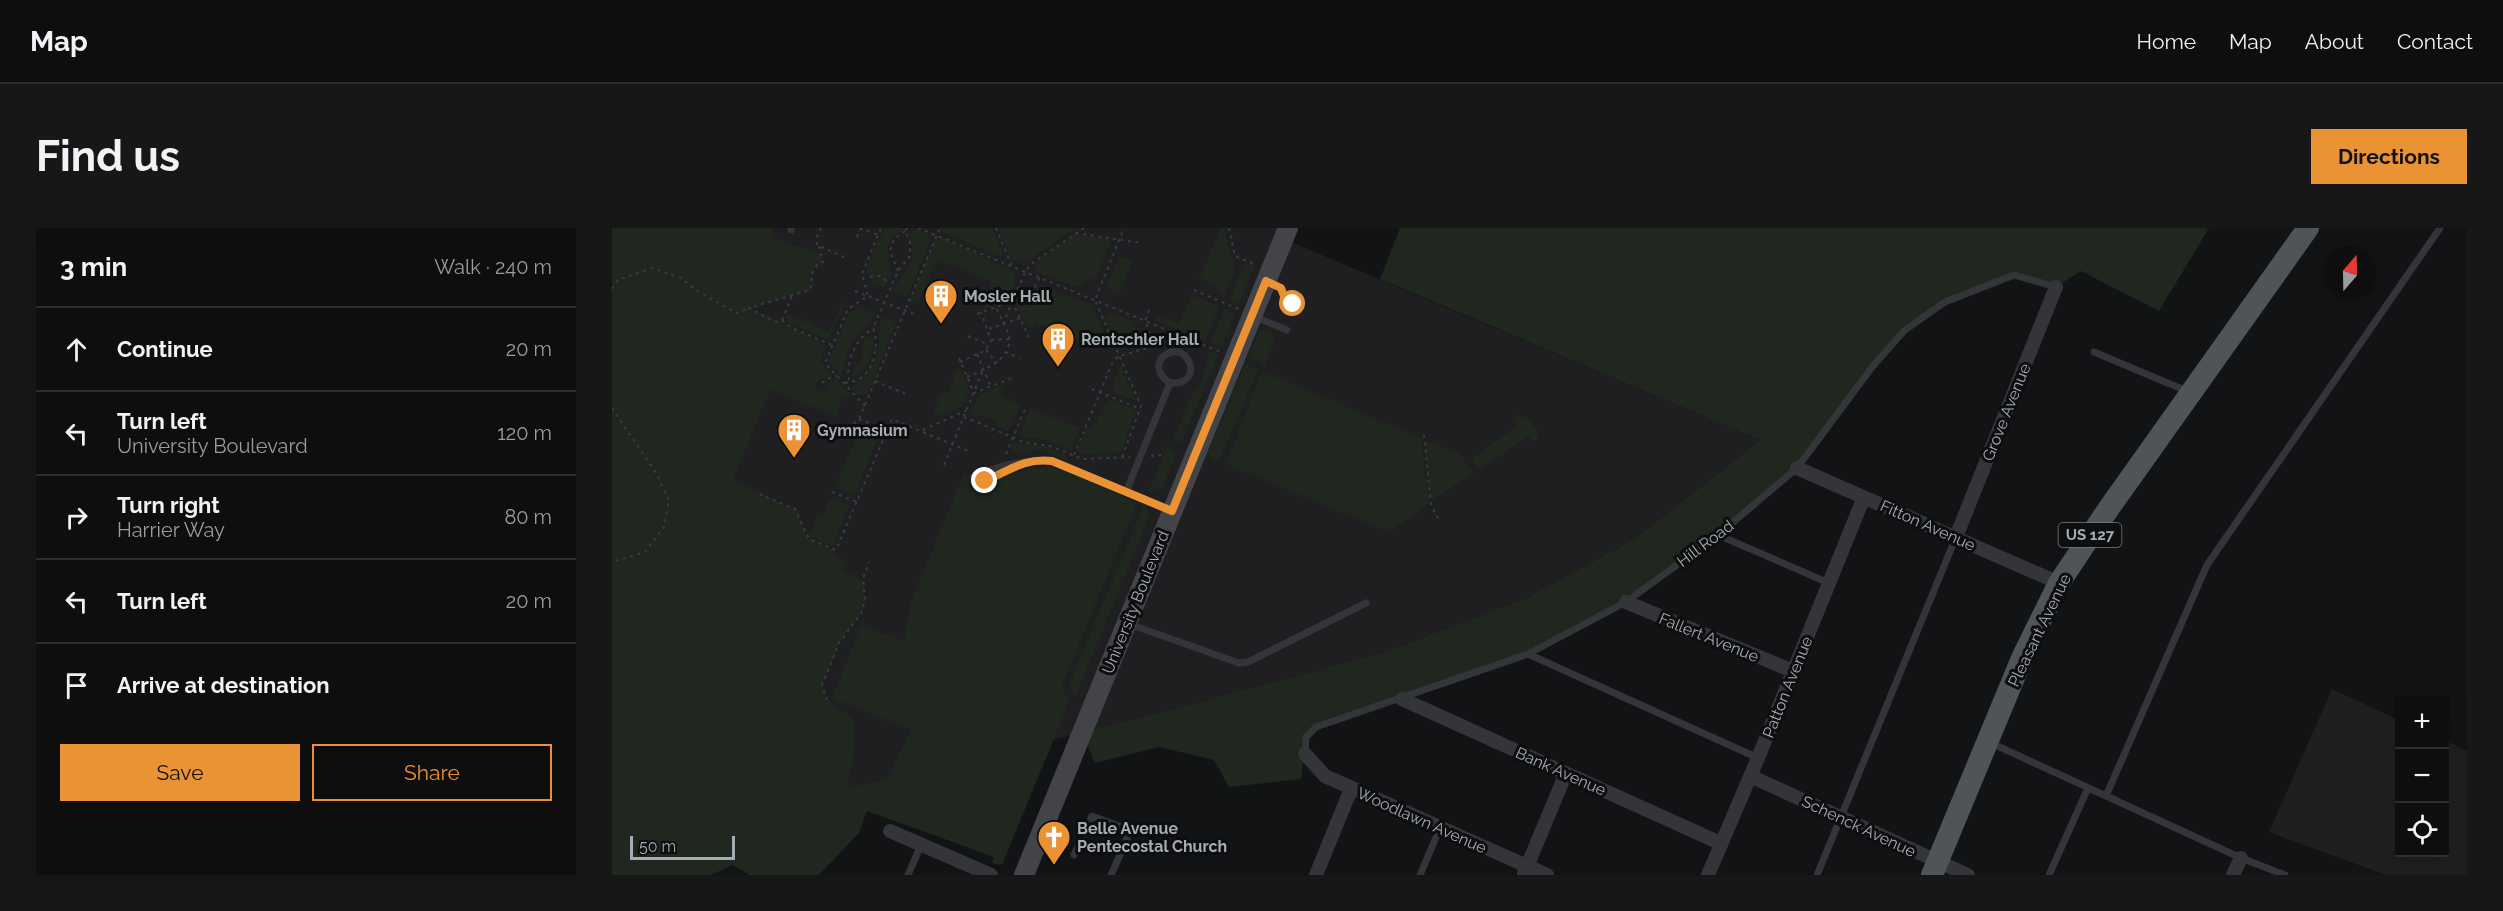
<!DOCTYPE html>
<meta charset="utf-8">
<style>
body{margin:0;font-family:Raleway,sans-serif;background:#171718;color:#f1f3f6}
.controls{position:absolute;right:18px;bottom:18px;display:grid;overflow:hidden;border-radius:0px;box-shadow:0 6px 24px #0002}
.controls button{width:54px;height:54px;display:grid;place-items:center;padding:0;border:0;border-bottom:2px solid #2e2e2f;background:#0e0e0f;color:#f1f3f6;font:30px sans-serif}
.compass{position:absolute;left:1711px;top:18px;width:54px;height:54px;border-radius:50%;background:#0e0e0f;box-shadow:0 6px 24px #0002;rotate:20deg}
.scale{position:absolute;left:18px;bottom:15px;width:105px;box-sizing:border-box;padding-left:6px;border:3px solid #a4acb4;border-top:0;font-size:16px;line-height:21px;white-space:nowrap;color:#a4acb4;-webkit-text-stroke:4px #0e0e0f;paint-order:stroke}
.stop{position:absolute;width:18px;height:18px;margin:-14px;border:4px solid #eb9234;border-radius:50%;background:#fff}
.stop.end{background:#eb9234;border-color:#fff;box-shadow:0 2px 6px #0008}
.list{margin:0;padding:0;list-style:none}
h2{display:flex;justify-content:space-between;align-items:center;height:78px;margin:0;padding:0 24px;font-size:26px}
h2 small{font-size:20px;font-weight:400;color:#9b9c9e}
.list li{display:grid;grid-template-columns:39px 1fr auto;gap:18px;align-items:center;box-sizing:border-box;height:84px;padding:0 24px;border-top:2px solid #2e2e2f}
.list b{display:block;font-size:22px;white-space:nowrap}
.list p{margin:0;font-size:20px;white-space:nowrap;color:#9b9c9e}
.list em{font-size:20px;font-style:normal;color:#9b9c9e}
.actions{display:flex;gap:12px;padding:18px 24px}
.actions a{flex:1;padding:14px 0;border:2px solid #eb9234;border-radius:0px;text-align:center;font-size:21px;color:#eb9234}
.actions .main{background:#eb9234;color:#111}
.icon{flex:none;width:33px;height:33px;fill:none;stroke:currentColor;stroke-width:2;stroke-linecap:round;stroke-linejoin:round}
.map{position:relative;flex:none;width:1855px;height:647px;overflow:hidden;border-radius:0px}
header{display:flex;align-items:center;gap:36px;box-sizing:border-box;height:84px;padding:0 30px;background:#0e0e0f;border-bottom:2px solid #2e2e2f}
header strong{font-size:28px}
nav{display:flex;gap:33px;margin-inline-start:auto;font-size:21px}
.intro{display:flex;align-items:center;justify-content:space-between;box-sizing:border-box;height:144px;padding:0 36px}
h1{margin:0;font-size:42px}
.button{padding:15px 27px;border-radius:0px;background:#eb9234;color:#111;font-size:21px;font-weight:700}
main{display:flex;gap:36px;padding:0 36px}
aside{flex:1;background:#0e0e0f;border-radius:0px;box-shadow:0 6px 24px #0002}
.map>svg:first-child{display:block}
.built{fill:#1f1f21}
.green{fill:#1f271f}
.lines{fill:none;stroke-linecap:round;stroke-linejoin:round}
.path{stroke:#3a3c40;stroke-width:2;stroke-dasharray:3 4.5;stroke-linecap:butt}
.lane{stroke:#343539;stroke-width:7}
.street{stroke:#343539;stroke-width:14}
.secondary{stroke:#424449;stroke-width:20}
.primary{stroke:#505358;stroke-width:22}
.route{stroke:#eb9234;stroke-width:8}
.labels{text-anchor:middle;stroke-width:6;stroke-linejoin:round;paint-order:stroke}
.shield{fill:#0e0e0f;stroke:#777d82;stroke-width:1.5}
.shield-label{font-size:15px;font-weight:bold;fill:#a4acb4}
.poi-label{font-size:16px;font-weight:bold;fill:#a4acb4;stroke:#0e0e0f;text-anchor:start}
.street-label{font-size:16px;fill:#a4acb4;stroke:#0e0e0f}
</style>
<header>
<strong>Map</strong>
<nav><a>Home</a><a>Map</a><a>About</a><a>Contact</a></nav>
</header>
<div class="intro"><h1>Find us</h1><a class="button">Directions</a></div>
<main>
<aside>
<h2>3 min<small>Walk · 240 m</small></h2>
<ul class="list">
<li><svg class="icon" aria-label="ahead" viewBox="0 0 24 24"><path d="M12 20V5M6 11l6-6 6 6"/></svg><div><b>Continue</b></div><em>20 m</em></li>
<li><svg class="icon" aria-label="left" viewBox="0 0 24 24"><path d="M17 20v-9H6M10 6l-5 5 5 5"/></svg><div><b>Turn left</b><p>University Boulevard</p></div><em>120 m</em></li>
<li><svg class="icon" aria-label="right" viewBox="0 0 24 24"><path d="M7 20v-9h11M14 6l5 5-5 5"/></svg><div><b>Turn right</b><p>Harrier Way</p></div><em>80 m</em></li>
<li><svg class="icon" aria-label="left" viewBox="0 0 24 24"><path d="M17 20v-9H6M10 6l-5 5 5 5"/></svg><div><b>Turn left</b></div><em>20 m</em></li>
<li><svg class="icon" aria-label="arrive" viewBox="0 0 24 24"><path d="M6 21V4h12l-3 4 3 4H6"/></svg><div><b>Arrive at destination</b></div></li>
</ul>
<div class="actions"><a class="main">Save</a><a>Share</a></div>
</aside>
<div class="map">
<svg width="1855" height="647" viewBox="0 0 1855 647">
<rect width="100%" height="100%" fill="#121314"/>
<!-- built -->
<path class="built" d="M0,0H676L672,11L1148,212L1024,310L914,370L773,424L470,505L0,615Z
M1720,461L1787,492L1788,624H1832L1833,512L1855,523V647H1774L1657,604Z"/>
<!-- green -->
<path class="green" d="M0,0H163L159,9L209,26L211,34C196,40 202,50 198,62L137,80L167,94L170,92L180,100L215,117L208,132L221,147L207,152L202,160L213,165L217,154L224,150L239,168L230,171L225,189L158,162L121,252C142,261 161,272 183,281L197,311L223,322L221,327L233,333L229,342L251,351L253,371L250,384L227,415L210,457L215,472L242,491L241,535L235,560L276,550L299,502L220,470L249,397L292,413L298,376L352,245C393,262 403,236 438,240C457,241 505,267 525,275L450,457L453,466L456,467L455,471L458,472L390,637L380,635L382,629L255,583L247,605L207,647H137L121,637L99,647H0Z
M272,0H292C287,6 278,10 276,18C272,35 289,41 272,59L260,54L254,41Z
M328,0H380L391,25L389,29L327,2Z
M386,0H463L416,33L412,32L407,35L401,33Z
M609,0H612L619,30L623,32L620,39L623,41L611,71L603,57L587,51Z
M788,0H1597L1547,83L1469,43L1444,59L1402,47L1333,74L1293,102L1185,240L1106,307L1014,374L916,426L704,499L694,509L689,551L617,559L602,532L547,519L483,535L470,505L773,424L914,370L1024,310L1148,212L768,51Z
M303,1L316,6L318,13L295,69L282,63C285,50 296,44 300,32C303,22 296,12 299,2L302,4Z
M463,6L500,12L484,49L463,59L425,44L423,36Z
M332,10L402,44L404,54L396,72L374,81L370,80L380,54L325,31L306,76L298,72L323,13Z
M507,28L521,33L507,66L494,60Z
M633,35L643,39L627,75L624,76L617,73Z
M427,57L480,77L495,111L490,112L485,120L423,94L420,100L414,98L404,75L409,64L420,67Z
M579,67L607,79L593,113L542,92L545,86L567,95Z
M230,74L233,76L217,110L214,111L178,96L173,89L175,85L217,104Z
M248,79L262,85L258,96L238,116L229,148L216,134L237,85Z
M612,81L621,85L622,88L609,120L599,115Z
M498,84L523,94V99L529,103L530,106L533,105L537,113L508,122L492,90Z
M271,88L285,94L255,166L246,168L239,160C252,147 267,136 267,116C267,105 266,98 271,88Z
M655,102L660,104L663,110L653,138L637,129L647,103Z
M257,107L261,110C264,124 256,138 246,148H240L241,142L248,134L252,111Z
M597,123L607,127L569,215L560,213L581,164L588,157Z
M508,136L524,173L501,164V154Z
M633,136L646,142L607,234L598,230L596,225Z
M346,140L349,141L358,163L350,179L319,190L329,165L335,166Z
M650,143L809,210L817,276L776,304L614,236Z
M388,158L392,159L389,168L409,177L396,203L384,197L382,192L370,188L365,189L359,187L358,182L361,180L366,167Z
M498,171L524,182L509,224L470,226L465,224L475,199L479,200L481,195H484L491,178Z
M418,180L468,200L459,222L431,211L417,210L407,207Z
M906,187L916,190L927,205L922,215L916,208L868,242L859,231L906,197L901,191Z
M257,203L264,213L243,267L223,258L243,211Z
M812,212L847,225L861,244L819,274Z
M403,213L432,218L456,228L455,232L428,222L404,225L398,223Z
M555,219L565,224L550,261L536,266Z
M218,270L237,277L221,318L196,308L206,288L210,289Z
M532,277L536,282L537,290L464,467L461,466L460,458L457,457Z"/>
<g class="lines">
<!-- path -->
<path class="path" d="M209,0L204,12L205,17L232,29
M248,0L266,7
M306,0L609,124
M384,0L400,38
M617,0L623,28L644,37
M464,5L529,15
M245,9L249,0
M207,18L211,34C196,40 202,50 198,62L137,80L164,94L170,92L180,100L220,117
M286,43L278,23L282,11L293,3
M258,49L269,48L276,55
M0,61L6,52L40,40L69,50L87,64L125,85L137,80
M405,61L419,66L428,49
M670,61L674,74L681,76L683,83
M582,62L626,81
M243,63L302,86
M537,82L533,93L543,118L547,121
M365,86L400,73L417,109
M170,92L180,68
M391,96L413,44L419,36L472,0
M377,101L408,90
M356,108L377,117
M379,112L397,111
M374,122L385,135
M393,124L408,130
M365,126L379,159
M347,130L362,165L400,150
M348,134L374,122L379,112L369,84
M355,149C372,142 404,130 396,105C393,96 387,87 384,79
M237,152C233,133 245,110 261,100
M263,153L296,167
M210,155L215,151L225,148
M233,155C236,154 239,154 243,153C262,146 268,117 261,100L286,43L298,28V14L293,3L295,0
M480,161L528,181
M253,178L213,135L236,81L256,68L250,46L269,0
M0,180L44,245L57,272L52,299L33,324L0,334
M352,189L412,214L438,218L470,231L518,229
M247,191L275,202
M311,202L355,182
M231,206L247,191L328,0
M812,207L819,277L827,292
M394,226L414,179
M462,227L501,133L507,128L543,118L565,107
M539,228L551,227
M510,229L529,178L483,72L512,0
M332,237L371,142
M220,264L245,274
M150,265L149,267L183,281L197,311L224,322L280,191L356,223
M215,472L210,457L227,415L250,384L253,371L251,351L257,334"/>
<!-- lane -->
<path class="lane" d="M179,2V0
M641,88L675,102
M1482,124L1577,164
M361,249C386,238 413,230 440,233L559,283
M361,249L373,253L403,238
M514,264L558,155C596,157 574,109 552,128C542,137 548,149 558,155
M1106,307L1217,355
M517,396L627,435L636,434L754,375
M916,426L1146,530
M1379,515L1629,630L1673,647
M693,526L694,509L704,499L916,426L1014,374L1106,307L1185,240L1261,138L1293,102L1333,74L1402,47L1444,59
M1494,568L1595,337L1828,0
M462,627L480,588L512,600L515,611L499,647
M296,647L309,617
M808,647L828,600
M1205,647L1344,309
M1437,647L1476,560"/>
<!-- street -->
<path class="street" d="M1185,240L1447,355
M1344,309L1444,59
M1014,374L1181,443
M790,471L1108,615
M693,526L713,548L935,647
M1138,548L1356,647
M278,603L379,647
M912,646L954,545
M704,647L739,561
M1096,647L1146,530L1252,269
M1621,647L1629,630"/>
<!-- secondary -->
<path class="secondary" d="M412,647L676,0"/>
<!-- primary -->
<path class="primary" d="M1320,647L1411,428L1447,355L1497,280L1696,0"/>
</g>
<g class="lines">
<!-- route -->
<path class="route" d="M373,253C399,242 411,230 440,233L560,283L654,53L669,60L674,74L681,76"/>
</g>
<!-- icons -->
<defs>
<g id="building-pin" transform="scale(1.725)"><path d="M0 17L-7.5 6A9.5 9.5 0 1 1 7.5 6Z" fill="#eb9234" stroke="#0e0e0f"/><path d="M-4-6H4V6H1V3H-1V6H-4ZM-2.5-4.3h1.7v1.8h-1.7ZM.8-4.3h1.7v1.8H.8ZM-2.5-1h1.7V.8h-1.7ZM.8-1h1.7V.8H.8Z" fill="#fff"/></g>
<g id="church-pin" transform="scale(1.725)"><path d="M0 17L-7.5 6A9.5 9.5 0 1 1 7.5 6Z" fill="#eb9234" stroke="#0e0e0f"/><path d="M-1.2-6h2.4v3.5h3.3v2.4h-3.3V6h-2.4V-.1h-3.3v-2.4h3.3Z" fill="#fff"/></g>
</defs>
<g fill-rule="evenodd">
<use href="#building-pin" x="329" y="68"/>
<use href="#building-pin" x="446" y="111"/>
<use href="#building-pin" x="182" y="202"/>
<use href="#church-pin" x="442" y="609"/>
</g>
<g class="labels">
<!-- shield labels -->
<rect class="shield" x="1446.5" y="295" width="63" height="24" rx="4.5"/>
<g class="shield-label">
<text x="1478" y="312">US 127</text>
</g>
<!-- poi labels -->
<g class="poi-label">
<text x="352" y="74">Mosler Hall</text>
<text x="469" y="117">Rentschler Hall</text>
<text x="205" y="208">Gymnasium</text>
<text x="465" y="606">Belle Avenue<tspan x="465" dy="18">Pentecostal Church</tspan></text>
</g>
<!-- street labels -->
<g class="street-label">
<text transform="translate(1394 184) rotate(-68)" y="6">Grove Avenue</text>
<text transform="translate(1316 297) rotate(24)" y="6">Fitton Avenue</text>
<text transform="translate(1093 315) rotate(-37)" y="6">Hill Road</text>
<text transform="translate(523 374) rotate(-68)" y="6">University Boulevard</text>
<text transform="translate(1427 402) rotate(-64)" y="6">Pleasant Avenue</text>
<text transform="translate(1097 409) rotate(22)" y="6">Fallert Avenue</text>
<text transform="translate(1175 459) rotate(-68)" y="6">Patton Avenue</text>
<text transform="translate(949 543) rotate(24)" y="6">Bank Avenue</text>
<text transform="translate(810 592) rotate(24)" y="6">Woodlawn Avenue</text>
<text transform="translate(1247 598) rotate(25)" y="6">Schenck Avenue</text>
</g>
</g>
</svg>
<div class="controls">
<button>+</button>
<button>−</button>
<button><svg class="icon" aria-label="locate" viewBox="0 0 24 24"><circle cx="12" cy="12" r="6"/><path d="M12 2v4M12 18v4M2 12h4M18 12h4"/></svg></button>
</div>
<svg class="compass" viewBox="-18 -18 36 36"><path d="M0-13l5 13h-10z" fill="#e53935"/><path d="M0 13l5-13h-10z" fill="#9b9c9e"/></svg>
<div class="scale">50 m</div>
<div class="stop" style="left:681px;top:76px"></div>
<div class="stop end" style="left:373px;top:253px"></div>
</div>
</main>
